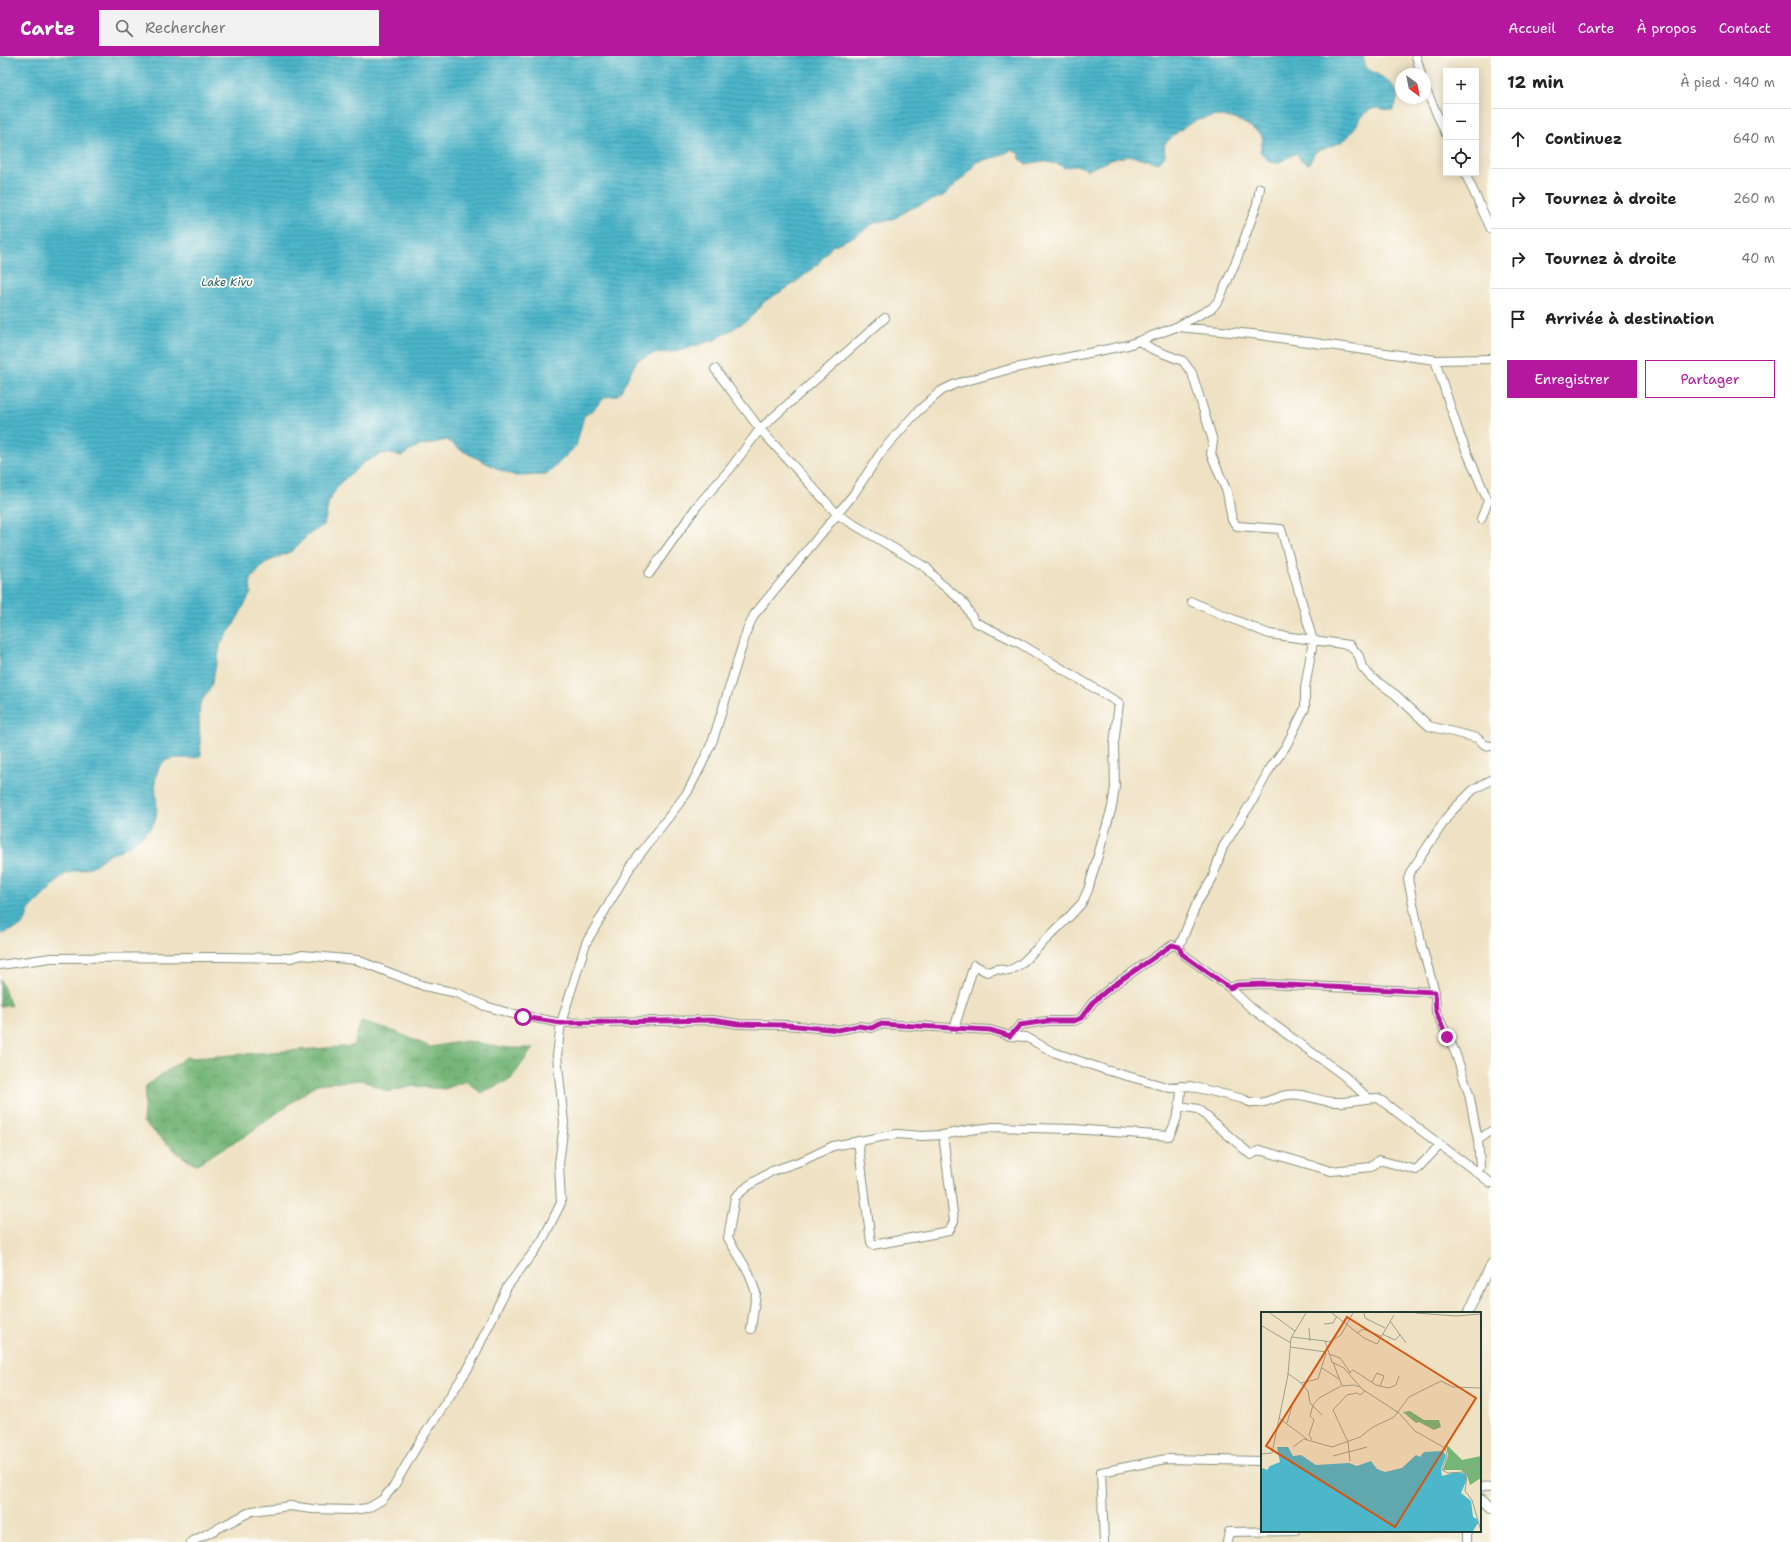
<!DOCTYPE html>
<html lang="fr">
<meta charset="utf-8">
<style>
body{margin:0;font-family:"Shantell Sans",sans-serif;background:#f2f2f2;color:#222}
.controls{position:absolute;right:12px;top:12px;display:grid;overflow:hidden;border-radius:0px;box-shadow:0 2px 10px #0003}
.controls button{width:36px;height:36px;display:grid;place-items:center;padding:0;border:0;border-bottom:1px solid #e0e0e0;background:#fff;color:#222;font:20px sans-serif}
.compass{position:absolute;left:1395px;top:12px;width:36px;height:36px;border-radius:50%;background:#fff;box-shadow:0 2px 10px #0003;rotate:148deg}
.stop{position:absolute;width:12px;height:12px;margin:-9px;border:3px solid #b5179e;border-radius:50%;background:#fff}
.stop.end{background:#b5179e;border-color:#fff;box-shadow:0 1px 4px #0008}
.list{margin:0;padding:0;list-style:none}
h2{display:flex;justify-content:space-between;align-items:center;height:52px;margin:0;padding:0 16px;font-size:17px}
h2 small{font-size:13px;font-weight:400;color:#767676}
.list li{display:grid;grid-template-columns:26px 1fr auto;gap:12px;align-items:center;box-sizing:border-box;height:60px;padding:0 16px;border-top:1px solid #e0e0e0}
.list b{display:block;font-size:15px;white-space:nowrap}
.list em{font-size:13px;font-style:normal;color:#767676}
.actions{display:flex;gap:8px;padding:12px 16px}
.actions a{flex:1;padding:9px 0;border:1px solid #b5179e;border-radius:0px;text-align:center;font-size:14px;color:#b5179e}
.actions .main{background:#b5179e;color:#fff}
.icon{flex:none;width:22px;height:22px;fill:none;stroke:currentColor;stroke-width:2;stroke-linecap:round;stroke-linejoin:round}
.map{position:relative;flex:none;width:1491px;height:1486px;overflow:hidden}
header{display:flex;align-items:center;gap:24px;box-sizing:border-box;height:56px;padding:0 20px;background:#b5179e;color:#fff}
header strong{font-size:19px}
nav{display:flex;gap:22px;margin-inline-start:auto;font-size:14px}
.search{width:280px;height:36px;background:#f2f2f2;display:flex;align-items:center;gap:10px;box-sizing:border-box;padding:0 14px;border-radius:0px;color:#767676;font-size:15px}
main{display:flex}
aside{flex:1;background:#fff}
.map>svg:first-child{display:block}
.forest{fill:url(#forest-crowns);stroke:#4a7956}
.water{fill:url(#water-rules);stroke:#367a7f}
.lines{fill:none;stroke-linecap:round;stroke-linejoin:round}
.minor-casing{stroke:#87907c;stroke-width:10}
.minor{stroke:#fff;stroke-width:8}
.route{stroke:#b5179e;stroke-width:5}
.labels{text-anchor:middle;stroke-width:3.5;stroke-linejoin:round;paint-order:stroke}
.water-label{font-size:11px;font-style:italic;fill:#2c6161;stroke:#fdfcf7}
.inset-road{fill:none;stroke:#9ca08a;stroke-width:1}
.view{fill:#d45610;fill-opacity:0.15;stroke:#d45610;stroke-width:2}
.inset-edge{fill:none;stroke:#1f3d34;stroke-width:2}
</style>
<header>
<strong>Carte</strong>
<div class="search"><svg class="icon" aria-label="search" viewBox="0 0 24 24"><circle cx="10" cy="10" r="6"/><path d="M15 15l6 6"/></svg>Rechercher</div>
<nav><a>Accueil</a><a>Carte</a><a>À propos</a><a>Contact</a></nav>
</header>
<main>
<div class="map">
<svg width="1491" height="1486" viewBox="0 0 1491 1486">
<defs>
<pattern id="forest-crowns" width="20" height="18" patternUnits="userSpaceOnUse"><rect width="20" height="18" fill="#75b577"/><path d="M2 6a3 3 0 1 1 6 0M12 15a3 3 0 1 1 6 0" fill="none" stroke="#5f9462"/></pattern>
<pattern id="water-rules" width="6" height="5" patternUnits="userSpaceOnUse"><rect width="6" height="5" fill="#4cb6ca"/><path d="M0 2.5h6" fill="none" stroke="#3f95a5"/></pattern>
</defs>
<rect width="100%" height="100%" fill="#fdfcf7"/>
<filter id="ink" filterUnits="userSpaceOnUse"><feTurbulence type="fractalNoise" baseFrequency=".025" numOctaves="2"/><feDisplacementMap in="SourceGraphic" scale="8" xChannelSelector="R" yChannelSelector="G"/><feConvolveMatrix kernelMatrix="1 2 1 2 8 2 1 2 1" color-interpolation-filters="sRGB"/></filter>
<filter id="wash" filterUnits="userSpaceOnUse"><feTurbulence type="fractalNoise" baseFrequency=".012" numOctaves="4" result="noise"/><feDisplacementMap in="SourceGraphic" scale="16" xChannelSelector="R" yChannelSelector="G"/><feGaussianBlur stdDeviation="0.9" result="paint"/><feColorMatrix in="noise" values="0 0 0 0 0 0 0 0 0 0 0 0 0 0 0 0 0 1.4 0 .05"/><feComposite in="paint" operator="in"/></filter>
<g filter="url(#wash)">
<rect width="100%" height="100%" fill="#efe2c4"/>
<!-- forest -->
<path class="forest" d="M0,923L11,950H0Z
M361,966L396,976L430,991L466,985L508,992H533L511,1023L481,1037L466,1025L445,1033L413,1030L388,1036L362,1024L317,1028L245,1080L195,1109L180,1099L143,1066L146,1030L186,1001L192,1002L353,990Z"/>
<!-- water -->
<path class="water" d="M0,0H1363L1366,12C1383,22 1407,30 1393,54C1386,56 1379,50 1372,53C1361,57 1355,74 1347,82C1338,89 1325,92 1315,96L1309,108L1300,104L1297,98H1294L1278,107L1269,106L1260,95L1263,83L1261,79C1227,49 1193,57 1164,89L1165,100L1159,107C1151,106 1145,102 1137,101C1120,98 1103,107 1088,114C1079,109 1075,109 1065,112L1058,108L1042,105L1026,108L1020,103L1018,97L1011,94L1000,100L976,106L968,117L943,140L907,154L892,164L876,166L853,181L832,190L816,210L792,229L765,245L749,263L715,284L672,296L655,297L637,304L620,337L616,340L605,341L593,354L584,360L576,390L551,415L543,419L516,420L500,414L461,394L447,384L416,391L402,400L385,397L379,399L363,407L339,428L329,445L324,469L308,479L292,495L265,507L252,522L250,527L251,537L233,570L221,587L211,631L200,648L199,666L201,699C188,708 168,693 158,714C150,731 164,755 151,771C143,780 130,789 119,795C116,797 112,797 108,799C102,803 96,809 90,811C82,815 73,814 64,819L29,854L26,864L20,871L0,879Z"/>
</g>
<g filter="url(#ink)">
<g class="lines">
<!-- minor casing -->
<g class="minor-casing">
<path id="minor" d="M1416,0L1421,18
M1425,32L1446,78
M1465,117L1491,173
M1178,271L1252,278L1435,304L1491,303
M1139,285L1152,293L1183,305L1192,317L1213,385L1211,398L1227,436L1232,464L1237,470L1281,473L1313,585L1305,632V652L1286,690L1269,714L1253,744L1223,791L1212,823L1197,847L1179,891
M1435,304L1460,380L1488,445L1481,463
M715,313L760,373L838,459L927,512L939,526L963,546L975,566L1019,587L1119,647L1114,688L1115,731L1112,751L1088,834L1082,847L1068,862L1021,908L1009,915L997,913L987,916L974,909L954,973
M649,518L697,450L730,413L760,373L885,262
M1192,546L1269,578L1350,589L1359,600L1362,611L1371,621L1396,639L1429,670L1477,682L1485,689L1491,690
M0,909L51,902L218,901L291,902L302,899L357,904L424,930L457,937L485,950L509,957L561,967L712,964L739,968L787,969L838,974L859,970L872,972L879,968L990,974L1010,980L1026,981L1053,996L1106,1014L1170,1032L1190,1030L1243,1043C1258,1053 1271,1042 1287,1039C1303,1036 1319,1046 1335,1046C1349,1047 1363,1042 1378,1042L1491,1127
M1230,932L1237,929L1266,928L1435,936
M1010,980L1020,969L1047,965H1074L1081,962L1093,946L1111,931L1172,889L1179,891L1183,898L1230,932L1251,952L1343,1019L1368,1042
M1180,1050L1198,1053L1251,1099L1260,1094L1331,1115L1371,1111L1379,1104L1416,1114L1440,1089
M1478,1084L1469,1038L1455,996L1436,956L1435,936L1422,891L1408,823L1411,815L1450,757L1473,734L1491,724
M858,1085L871,1186L873,1189L949,1175L954,1165L943,1079
M1478,1116L1480,1111L1478,1084L1491,1075
M1468,1257L1491,1208
M751,1273L756,1237L749,1217L728,1182L735,1141L748,1130L772,1115L804,1104L833,1090L897,1078L922,1080L943,1079L969,1074L994,1071L1073,1073L1169,1080C1178,1064 1181,1049 1181,1030
M1480,1431L1491,1432
M1480,1443L1491,1453
M1467,1475V1486
M191,1486L252,1455L290,1450L312,1453L351,1454L368,1452L382,1444L394,1430L417,1390L469,1311L507,1231L542,1185L561,1147L559,1108L564,1067L557,1000L561,967L586,887L631,810L687,737L701,710L713,684L747,574L754,559L853,439L882,395L917,356L941,335L955,328L1010,313L1128,289L1176,271L1212,252L1219,244L1237,203L1257,148L1260,132
M1104,1486L1101,1416L1166,1403L1262,1405
M1227,1486L1229,1476L1295,1475"/>
</g>
<!-- minor -->
<use href="#minor" class="minor"/>
</g>
</g>
<g class="lines" filter="url(#ink)">
<!-- route -->
<path class="route" d="M523,961L561,967L712,964L738,968L787,969L838,974L858,970L872,972L879,968L990,974L1010,980L1020,969L1047,965H1074L1081,962L1093,946L1111,931L1172,889L1179,891L1182,898L1230,932L1237,929L1266,928L1435,936L1436,956L1447,981"/>
</g>
<g class="labels">
<!-- water labels -->
<g class="water-label">
<text x="227" y="230">Lake Kivu</text>
</g>
</g>
<!-- overview -->
<g transform="translate(1261 1256)">
<rect width="220" height="220" fill="#efe2c4"/>
<path d="M149,99L163,108H178L180,115L173,118L158,110L155,111L142,100ZM185,132L201,148L220,144V166L209,173L206,163L200,158H182L187,144Z" fill="#75b577"/>
<path d="M16,135H27L32,144L40,143L55,153L88,151L96,154L110,149L116,157L124,160L141,156L155,143L159,145L163,140L182,139L185,144L180,157L181,164L195,160L205,162L206,167L200,181L210,189L212,205L216,207L217,211L212,219H0V159L2,156L6,158L9,154L19,150Z" fill="#4cb6ca"/>
<path class="inset-road" d="M9,1L34,19M71,1L103,26L116,32L133,3M103,1L104,6L124,16M155,1L195,4L220,2M129,9L145,31M63,12L72,11L76,4M1,14L30,31M48,16L49,29M96,21L102,17L120,24M121,22L134,28L139,23M31,25L64,29L71,50L83,56L101,77L138,101L154,119L184,136L186,144L181,158L187,161L202,160L206,163L204,179L211,188L220,219M64,29L68,30L80,23L92,1M29,35L65,40M68,42L79,46L89,60M72,50L81,74L93,73L99,75M61,56L78,67M26,61L39,70L47,79L49,91L61,103M88,61L92,58L115,73L128,76L135,73L138,64M111,70L116,61L123,64L119,74M40,71L57,67L65,41M18,106L46,127M26,111L31,94M51,128L48,123L53,108L49,104L52,93L58,86L80,74M32,135L43,127L71,135L99,125L112,115L133,105L148,85L180,69L192,75L220,76M0,142L11,141L27,63L30,26L45,1M72,144L106,135M89,149L87,130L72,98L86,83L96,81L99,83L104,79M203,159L220,151"/>
<path class="view" d="M86,5L215,86L134,215L5,134Z"/>
<rect width="220" height="220" class="inset-edge"/>
</g>
</svg>
<div class="controls">
<button>+</button>
<button>−</button>
<button><svg class="icon" aria-label="locate" viewBox="0 0 24 24"><circle cx="12" cy="12" r="6"/><path d="M12 2v4M12 18v4M2 12h4M18 12h4"/></svg></button>
</div>
<svg class="compass" viewBox="-18 -18 36 36"><path d="M0-13l5 13h-10z" fill="#e53935"/><path d="M0 13l5-13h-10z" fill="#767676"/></svg>
<div class="stop" style="left:523px;top:961px"></div>
<div class="stop end" style="left:1447px;top:981px"></div>
</div>
<aside>
<h2>12 min<small>À pied · 940 m</small></h2>
<ul class="list">
<li><svg class="icon" aria-label="ahead" viewBox="0 0 24 24"><path d="M12 20V5M6 11l6-6 6 6"/></svg><div><b>Continuez</b></div><em>640 m</em></li>
<li><svg class="icon" aria-label="right" viewBox="0 0 24 24"><path d="M7 20v-9h11M14 6l5 5-5 5"/></svg><div><b>Tournez à droite</b></div><em>260 m</em></li>
<li><svg class="icon" aria-label="right" viewBox="0 0 24 24"><path d="M7 20v-9h11M14 6l5 5-5 5"/></svg><div><b>Tournez à droite</b></div><em>40 m</em></li>
<li><svg class="icon" aria-label="arrive" viewBox="0 0 24 24"><path d="M6 21V4h12l-3 4 3 4H6"/></svg><div><b>Arrivée à destination</b></div></li>
</ul>
<div class="actions"><a class="main">Enregistrer</a><a>Partager</a></div>
</aside>
</main>
